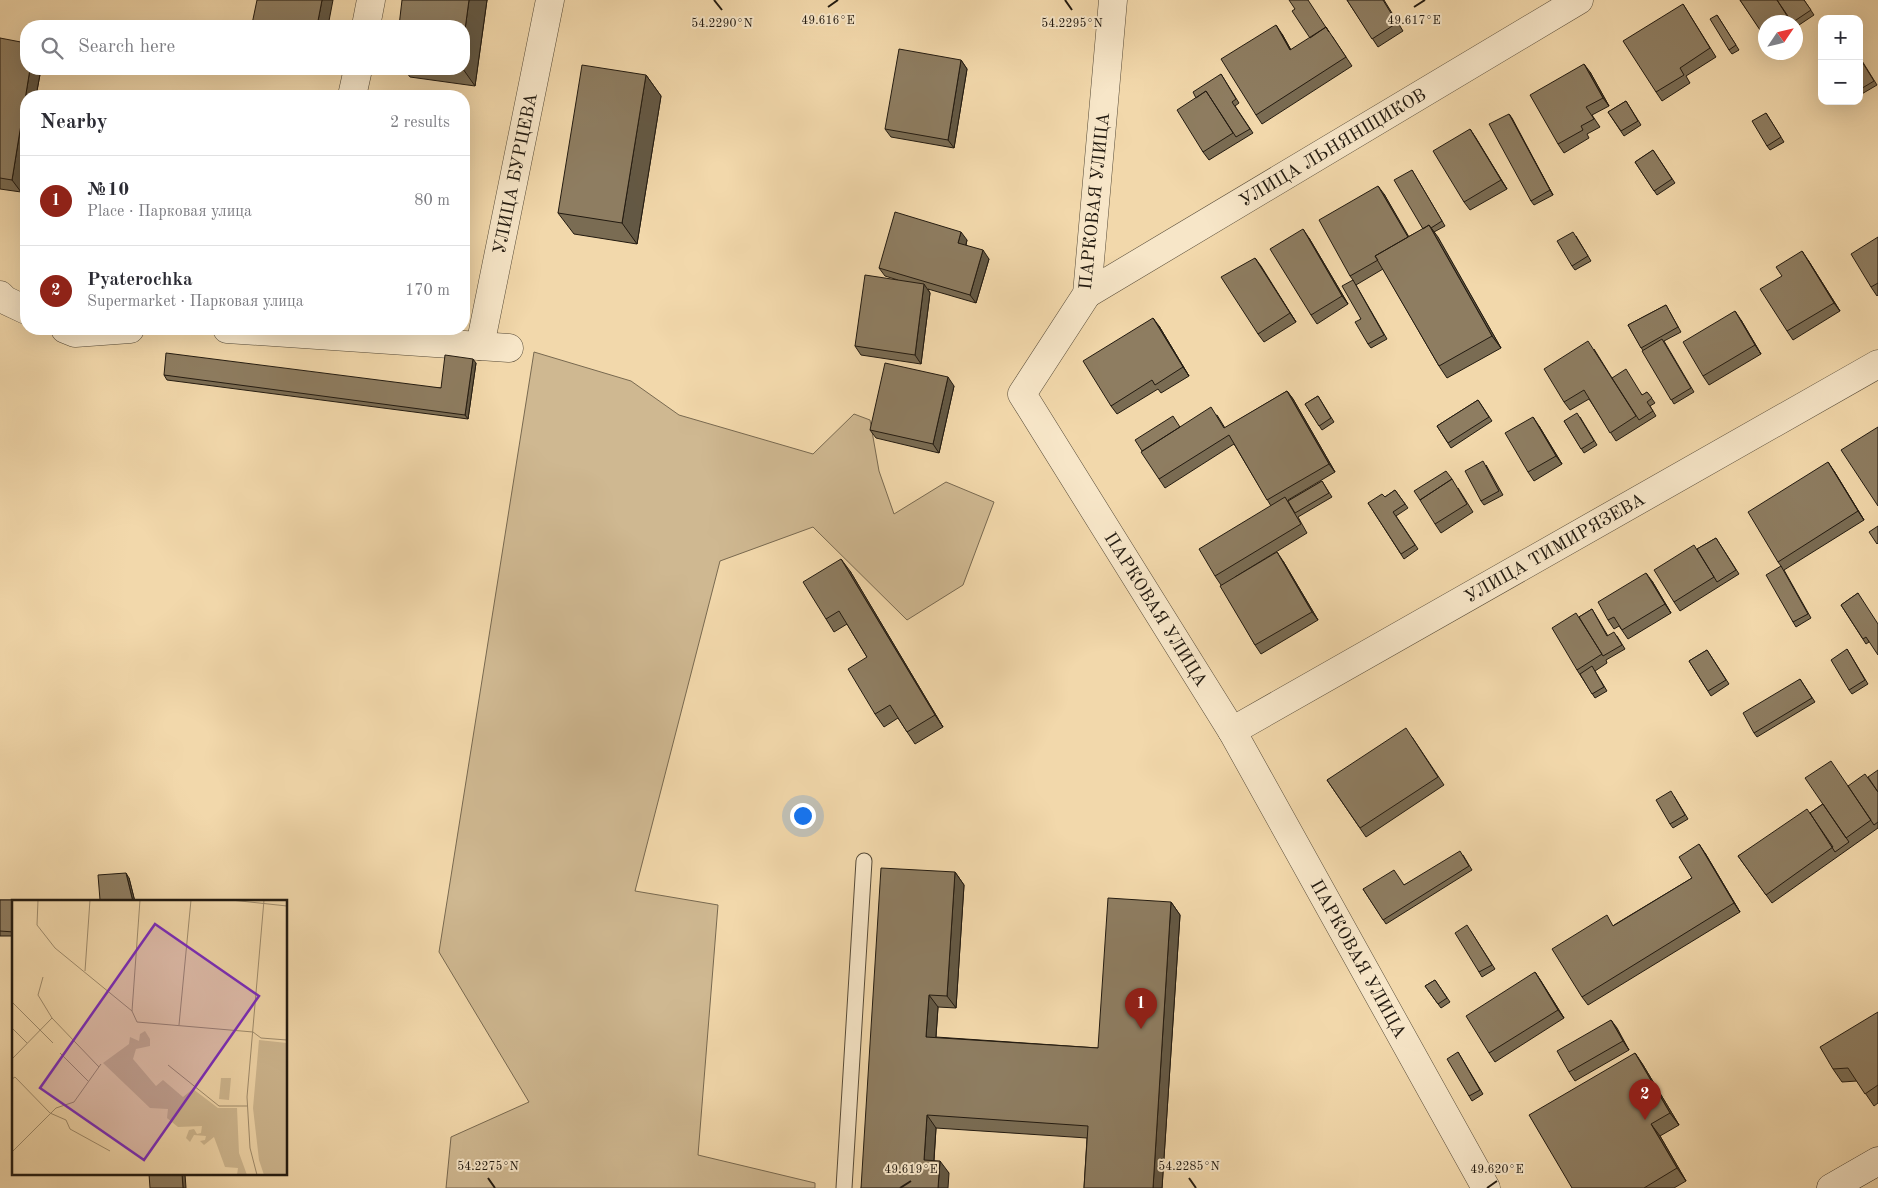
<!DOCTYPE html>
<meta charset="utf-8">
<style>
body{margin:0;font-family:"Old Standard TT",serif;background:#f7f7f7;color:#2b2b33}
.controls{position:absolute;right:15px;top:15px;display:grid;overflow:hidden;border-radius:10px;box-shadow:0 5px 20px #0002}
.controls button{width:45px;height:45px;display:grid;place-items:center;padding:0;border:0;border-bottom:1px solid #e1e1e2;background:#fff;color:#2b2b33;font:25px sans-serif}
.compass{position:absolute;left:1758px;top:15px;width:45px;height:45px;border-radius:50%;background:#fff;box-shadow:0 5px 20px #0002;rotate:55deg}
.you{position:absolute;left:802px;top:815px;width:18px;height:18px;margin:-12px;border:4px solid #fff;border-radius:50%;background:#1a73e8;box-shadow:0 0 0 8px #1a73e833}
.badge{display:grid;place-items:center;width:32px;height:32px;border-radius:50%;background:#8f2418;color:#fff;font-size:16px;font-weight:700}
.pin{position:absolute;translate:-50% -41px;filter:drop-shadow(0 1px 2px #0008)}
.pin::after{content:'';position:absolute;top:26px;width:18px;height:15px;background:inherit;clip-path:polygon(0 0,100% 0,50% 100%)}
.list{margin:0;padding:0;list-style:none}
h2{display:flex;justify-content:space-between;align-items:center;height:65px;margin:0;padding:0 20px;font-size:21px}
h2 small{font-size:16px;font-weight:400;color:#7c7c81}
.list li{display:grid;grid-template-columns:32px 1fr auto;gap:15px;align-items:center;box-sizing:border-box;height:90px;padding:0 20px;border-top:1px solid #e1e1e2}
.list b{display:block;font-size:19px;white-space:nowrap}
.list p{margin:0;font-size:16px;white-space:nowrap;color:#7c7c81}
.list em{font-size:16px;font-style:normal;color:#7c7c81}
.icon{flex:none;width:28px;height:28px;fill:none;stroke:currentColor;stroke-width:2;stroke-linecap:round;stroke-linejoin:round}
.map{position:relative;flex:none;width:1878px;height:1188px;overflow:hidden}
.search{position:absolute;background:#fff;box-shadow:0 5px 20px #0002;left:20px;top:20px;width:450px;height:55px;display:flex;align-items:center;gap:12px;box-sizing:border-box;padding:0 18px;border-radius:20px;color:#7c7c81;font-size:19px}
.panel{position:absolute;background:#fff;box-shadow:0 5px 20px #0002;left:20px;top:90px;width:450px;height:245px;border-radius:20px}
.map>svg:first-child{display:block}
.green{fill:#cfb891;stroke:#786950}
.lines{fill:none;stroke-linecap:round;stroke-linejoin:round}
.service-casing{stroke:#564a37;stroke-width:17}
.minor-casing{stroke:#564a37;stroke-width:29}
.secondary-casing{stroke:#221a10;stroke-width:29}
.service{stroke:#f7e6c8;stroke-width:15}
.minor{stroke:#f7e6c8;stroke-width:28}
.secondary{stroke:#f7e6c8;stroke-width:28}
.wall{fill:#7a6c53;stroke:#221a10}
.shaded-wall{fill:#635844;stroke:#221a10}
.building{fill:#8e7d61;stroke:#221a10}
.ticks{fill:none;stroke:#221a10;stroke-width:2}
.labels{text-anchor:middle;stroke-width:4;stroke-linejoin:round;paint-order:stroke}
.street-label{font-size:18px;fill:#221a10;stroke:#f7e6c8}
.inset-road{fill:none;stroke:#9f8c6d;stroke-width:1}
.view{fill:#7b2cbf;fill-opacity:0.15;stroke:#7b2cbf;stroke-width:2.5}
.inset-edge{fill:none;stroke:#221a10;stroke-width:2.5}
.ticks-label{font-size:12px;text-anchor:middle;fill:#221a10;stroke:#f7e6c8;stroke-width:4;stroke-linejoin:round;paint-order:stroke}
</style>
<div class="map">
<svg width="1878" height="1188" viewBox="0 0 1878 1188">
<rect width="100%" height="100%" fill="#f2d8ab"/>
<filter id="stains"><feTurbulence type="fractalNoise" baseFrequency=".004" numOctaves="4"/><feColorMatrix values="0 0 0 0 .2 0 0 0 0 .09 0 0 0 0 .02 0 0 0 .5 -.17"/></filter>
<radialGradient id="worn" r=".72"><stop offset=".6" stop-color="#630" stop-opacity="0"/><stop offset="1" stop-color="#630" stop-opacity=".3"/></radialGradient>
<!-- green -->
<path class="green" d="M534,352L631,381L679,415L813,454L854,414L870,420L879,471L894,514L946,482L994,502L963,585L907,620L813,527L720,561L635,891L718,905L698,1155L815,1183V1188H446L451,1137L529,1102L439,952Z"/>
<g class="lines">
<!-- service casing -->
<g class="service-casing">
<path id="service" d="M844,1188L864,861"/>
</g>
<!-- minor casing -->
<g class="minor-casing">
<g id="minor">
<path id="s1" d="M1113,0L1087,294L1022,394L1232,731L1486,1188"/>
<path d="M366,26L371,0"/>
<path d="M352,96L358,69"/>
<path id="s2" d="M1087,294L1579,0"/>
<path d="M0,295L5,300L26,310"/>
<path d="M65,329L75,333L130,329"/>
<path d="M227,329L509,348"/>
<path id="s3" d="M480,346L550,0"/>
<path id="s4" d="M1232,731L1878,364"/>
</g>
</g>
<!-- secondary casing -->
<g class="secondary-casing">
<path id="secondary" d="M1831,1188L1878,1161"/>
</g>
<!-- service -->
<use href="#service" class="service"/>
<!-- minor -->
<use href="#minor" class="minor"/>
<!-- secondary -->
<use href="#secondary" class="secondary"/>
</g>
<!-- wall -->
<path class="wall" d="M487,0L475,86L410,77L404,69H464Z
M1347,0H1384L1403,31L1378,47Z
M1740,0H1804L1814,15L1796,27V22H1766V38Z
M1683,4L1716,57L1686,76L1690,83L1662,101L1656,92Z
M1717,15L1739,50L1732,54L1729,50Z
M1282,34L1291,50L1332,36L1352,66L1262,124L1256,115Z
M0,38L41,69L36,96H26V159L21,192L0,189Z
M1859,56L1877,85L1860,95L1859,94Z
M961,60L967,69L954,148L891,137L885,129Z
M1590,72L1609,106L1592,115L1600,127L1587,134L1589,138L1564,153L1558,144Z
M1221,74L1239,103L1235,106L1253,133L1209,160L1203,152L1196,98Z
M646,75L661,96L637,244L574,234L558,213Z
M1626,101L1641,125L1624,136L1608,112Z
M1766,113L1784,142L1770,150L1767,146Z
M1509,114L1553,195L1534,205L1531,201Z
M1470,129L1507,189L1470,210L1464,202Z
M1653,150L1675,183L1657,195L1635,162Z
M1412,170L1445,226L1434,232L1501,348L1447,378L1439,366L1383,269L1356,285L1387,339L1371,348L1368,344L1361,319L1353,280L1350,276L1384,194L1408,237L1423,229Z
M1576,236L1591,261L1575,270L1572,266Z
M1878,237V295L1877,296L1871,287Z
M1309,238L1348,304L1317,324L1311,315Z
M967,240L966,245L989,259L976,303L928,289L930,293L921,364L861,355L855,346L898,280L885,276L879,268Z
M1255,258L1296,322L1264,342L1258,334Z
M1808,260L1840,311L1793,340L1787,331Z
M1666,305L1681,332L1664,341L1694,392L1674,404L1628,325Z
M1741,320L1761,354L1709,385L1703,376Z
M1159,326L1189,376L1161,393L1158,389L1117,414L1111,406Z
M1594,349L1612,378L1643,395L1647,392L1655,403L1650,406L1656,416L1616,441L1589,399L1570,410L1564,402Z
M476,363L468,419L167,380L164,375L441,388Z
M954,386L939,453L876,438L870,430Z
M1287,391L1293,399L1335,472L1288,500V501L1322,481L1325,486L1332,497L1298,517L1307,533L1235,577L1283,561L1318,620L1261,654L1255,645L1221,585L1215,576L1271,506L1234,444L1165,488L1159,479L1180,427L1217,415L1225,428Z
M1318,396L1334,422L1322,430L1305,404Z
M1478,400L1492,421L1451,448L1437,426Z
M1580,417L1597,445L1584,453L1564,421Z
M1539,426L1562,464L1534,481L1528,472Z
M1486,465L1503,495L1484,505L1481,501Z
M1834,471L1864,520L1784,570L1811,618L1796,627L1793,622L1781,566L1778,562Z
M1458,488L1473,512L1441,533L1435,524Z
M1395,490L1408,508L1396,516L1418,549L1404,559L1368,503L1385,497Z
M1716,538L1739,574L1680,611L1674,602L1697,549Z
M850,571L943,727L915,744L898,718L884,727L875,714L867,657L847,624L834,632L826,619Z
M1652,581L1671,613L1628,639L1619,626L1614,629L1608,620Z
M1858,593L1869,642L1866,644L1841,605Z
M1592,609L1608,636H1617L1625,649L1606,660L1607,663L1595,671L1607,691L1595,698L1577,670L1579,617Z
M1847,649L1868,684L1852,694L1849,690Z
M1707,650L1729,684L1711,696L1689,661Z
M1800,679L1815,702L1757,737L1754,733Z
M1412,737L1444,785L1366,837L1327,780Z
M1848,786L1878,792V828L1772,903L1738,856L1810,813Z
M1674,796L1688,819L1673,828L1670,824Z
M1705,853L1740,912L1588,1005L1582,997L1614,925L1692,878Z
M1463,855L1472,870L1386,924L1363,889L1404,885Z
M955,872L964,885L956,1008L938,1007L936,1037L1098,1048L1171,902L1180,915L1162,1188H1084L1087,1138L936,1128L934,1161L949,1173L861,1188Z
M129,878L135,902H14V936H0V900H100Z
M1470,930L1495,969L1482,977L1479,972Z
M1535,972L1564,1018L1495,1062L1489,1053Z
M1435,980L1450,1002L1441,1008L1425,986Z
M1878,1012V1103L1874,1106L1857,1081L1842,1082L1833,1069Z
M1611,1020L1629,1050L1575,1081L1569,1072Z
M1458,1052L1483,1094L1472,1101L1469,1096Z
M1635,1053L1643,1065L1679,1125L1660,1136L1686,1181L1674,1188H1572Z"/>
<!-- shaded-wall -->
<path class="shaded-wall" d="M322,0H333L328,26H317Z
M469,0H487L475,86L463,69L464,37Z
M1276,25L1282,34L1296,59L1290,50Z
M961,60L967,69L954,148L948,140Z
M1584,64L1590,72L1609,106L1603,98Z
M30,69H41L36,96H26V159L21,192L12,180Z
M646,75L661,96L637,244L622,223Z
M1509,114L1512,118L1553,195L1550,190Z
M1470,129L1476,138L1507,189L1501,180Z
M1378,186L1384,194L1416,249L1410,241Z
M1429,225L1438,237L1501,348L1492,336Z
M1303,229L1309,238L1348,304L1342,296Z
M961,232L967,240L964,252L958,243Z
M983,250L989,259L976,303L970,295Z
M1802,251L1808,260L1840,311L1834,303Z
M1255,258L1261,266L1296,322L1290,313Z
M924,284L930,293L921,364L915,355Z
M1735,311L1741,320L1761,354L1755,345Z
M1153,318L1159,326L1189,376L1183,367Z
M473,359L476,363L468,419L465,415Z
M948,377L954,386L939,453L933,444Z
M1287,391L1293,399L1335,472L1329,464Z
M1533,417L1539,426L1562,464L1556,456Z
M1828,462L1834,471L1864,520L1858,511Z
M1277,552L1283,561L1318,620L1312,612Z
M841,559L850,571L943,727L935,715Z
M1646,573L1652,581L1671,613L1665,604Z
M1699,844L1705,853L1740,912L1734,903Z
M955,872L964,885L956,1008L947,996Z
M126,873L129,878L135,902H133Z
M1171,902L1180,915L1162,1188H1153Z
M1535,972L1541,981L1564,1018L1558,1010Z
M929,995L938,1007L935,1049L926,1037Z
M1611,1020L1617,1028L1629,1050L1623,1041Z
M1635,1053L1643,1065L1679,1125L1670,1113Z
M927,1115L936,1128L933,1173L924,1160Z
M1651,1124L1660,1136L1686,1181L1677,1168Z
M940,1161L949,1173L948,1188H938Z
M182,1174H185L186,1188H183Z"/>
<!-- building -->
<path class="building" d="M257,0H322L317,26H263L252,24Z
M402,0H469L464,37V26H399Z
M1289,0H1308L1329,32L1326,27L1310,38L1292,11L1295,9Z
M1347,0H1383L1397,23L1372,39Z
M1740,0H1777L1789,19L1784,22H1766V35L1764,36Z
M1777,0H1804L1811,10L1793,22H1792Z
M1683,4L1710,48L1680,68L1684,75L1656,92L1623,41Z
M1717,15L1736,45L1729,50L1710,19Z
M1276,25L1290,50L1326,27L1346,57L1256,115L1221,59Z
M0,38L26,43V69H30L12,180L0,178Z
M899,49L961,60L948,140L885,129Z
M1859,57L1874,81L1859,90Z
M1584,64L1603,98L1586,107L1594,119L1581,126L1583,130L1558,144L1530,95Z
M582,65L646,75L622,223L558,213Z
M1221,74L1236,99L1232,102L1250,129L1236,137L1206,91L1196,98L1193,92Z
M1206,91L1233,133L1203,152L1177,110Z
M1626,101L1638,121L1621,131L1608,112Z
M1766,113L1781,137L1767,146L1752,121Z
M1509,114L1550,190L1531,201L1489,124Z
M1470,129L1501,180L1464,202L1433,151Z
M1653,150L1672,179L1654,191L1635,162Z
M1412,170L1442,221L1431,228L1429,225L1423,229L1394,180Z
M1378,186L1408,237L1375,256L1378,260L1350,276L1319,220Z
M895,212L961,232L958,243L983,250L970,295L879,268Z
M1429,225L1492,336L1439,366L1375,256Z
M1303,229L1342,296L1311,315L1270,249Z
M1573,232L1588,256L1572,266L1557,241Z
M1878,237V283L1871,287L1851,254Z
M1802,251L1834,303L1787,331L1760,289L1782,276L1776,267Z
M1255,258L1290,313L1258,334L1221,277Z
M865,275L924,284L915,355L855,346Z
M1353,280L1384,335L1368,344L1355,322L1361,319L1342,286Z
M1666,305L1678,327L1641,348L1628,325Z
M1735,311L1755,345L1703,376L1683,342Z
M1153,318L1183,367L1155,385L1152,380L1111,406L1083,361Z
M1662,339L1691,388L1671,400L1642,351Z
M1588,341L1636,416L1610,433L1584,390L1564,402L1544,369Z
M166,353L441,388L445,355L473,359L465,415L164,375Z
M885,363L948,377L933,444L870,430Z
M1626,369L1642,395L1647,392L1652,398L1647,402L1653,411L1639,420L1612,378Z
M1287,391L1329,464L1267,500L1229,435L1159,479L1141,452L1211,407L1224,428Z
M1318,396L1331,418L1319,426L1305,404Z
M1478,400L1489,417L1448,443L1437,426Z
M1577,413L1594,441L1581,449L1564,421Z
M1173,416L1180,427L1142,451L1135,440Z
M1533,417L1556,456L1528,472L1505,433Z
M1878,427V506L1841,450Z
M1483,461L1499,491L1481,501L1465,471Z
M1828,462L1858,511L1778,562L1748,512Z
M1446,471L1452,479L1420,500L1414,491Z
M1452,479L1467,504L1435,524L1420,500Z
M1322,481L1329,493L1295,513L1288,501Z
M1395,490L1405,504L1393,512L1415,545L1401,554L1368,503L1382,494L1385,497Z
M1285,497L1301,524L1215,576L1199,549Z
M1878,526V543L1877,544L1869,532Z
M1716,538L1736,570L1717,582L1697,549Z
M1694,545L1714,577L1674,602L1654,570Z
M1277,552L1312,612L1255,645L1220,586Z
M841,559L935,715L907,732L890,705L875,714L848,669L867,657L839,611L826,619L803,582Z
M1781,566L1808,614L1793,622L1766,575Z
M1646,573L1665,604L1622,630L1614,617L1608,620L1598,602Z
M1858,593L1878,624V655L1866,637L1863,639L1841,605Z
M1592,609L1607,636L1614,632L1622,645L1603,656L1579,617Z
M1576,613L1602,654L1577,670L1552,628Z
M1847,649L1865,680L1849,690L1831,660Z
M1707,650L1726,680L1708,691L1689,661Z
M1592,666L1604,687L1592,694L1580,674Z
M1800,679L1812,698L1754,733L1743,713Z
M1406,728L1438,777L1360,828L1327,780Z
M1831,761L1871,820L1846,838L1805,778Z
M1878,770V792L1868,777Z
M1865,774L1878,792V822L1874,825L1848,786Z
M1671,791L1685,815L1670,824L1656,800Z
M1823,804L1849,842L1835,852L1810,813Z
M1807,809L1833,847L1766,895L1738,856Z
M1699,844L1734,903L1582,997L1552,949L1607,915L1613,926L1692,878L1679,857Z
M1460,851L1469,866L1383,920L1363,889L1394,870L1404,885Z
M881,868L955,872L947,996L929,995L926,1037L1098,1048L1108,898L1171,902L1153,1188H1084L1088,1126L927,1115L924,1160L940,1161L938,1188H861Z
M126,873L133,902H14V932L0,931V900H100L98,875Z
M1467,925L1492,965L1479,972L1455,933Z
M1535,972L1558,1010L1489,1053L1466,1016Z
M1435,980L1447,998L1438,1004L1425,986Z
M1878,1012V1085L1865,1094L1848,1068L1833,1069L1820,1047Z
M1611,1020L1623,1041L1569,1072L1557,1051Z
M1458,1052L1480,1090L1469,1096L1447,1059Z
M1635,1053L1670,1113L1651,1124L1677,1168L1644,1188H1572L1529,1115Z
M149,1174H182L183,1188H150Z"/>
<!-- ticks -->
<path class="ticks" d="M714,0L722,10M1065,0L1072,10M828,7L838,0M1414,7L1425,0M488,1178L495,1188M1189,1178L1196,1188M900,1188L911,1181M1487,1188L1497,1181"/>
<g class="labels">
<!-- street labels -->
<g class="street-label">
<text dy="6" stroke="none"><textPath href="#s2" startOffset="286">УЛИЦА ЛЬНЯНЩИКОВ</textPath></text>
<text dy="6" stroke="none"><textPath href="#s3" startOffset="176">УЛИЦА БУРЦЕВА</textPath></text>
<text transform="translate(1094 201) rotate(-84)" y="6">ПАРКОВАЯ УЛИЦА</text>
<text dy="6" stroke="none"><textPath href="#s4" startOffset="371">УЛИЦА ТИМИРЯЗЕВА</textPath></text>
<text dy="6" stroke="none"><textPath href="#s1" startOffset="668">ПАРКОВАЯ УЛИЦА</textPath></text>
<text dy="6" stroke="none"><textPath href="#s1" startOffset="1072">ПАРКОВАЯ УЛИЦА</textPath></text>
</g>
</g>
<!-- overview -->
<g transform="translate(12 900)">
<rect width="275" height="275" fill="#f2d8ab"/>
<path d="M133,131L138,139V146L124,149L121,159L144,186L151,180L171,197L181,189L206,208H225L227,253L235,275H225L226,268L213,267L202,237L192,245L188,241L193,240L194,236L182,235L178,242L174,238L177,230L182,229L185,234L189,233L190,226L166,227L155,218L156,209L138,208L91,163L117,144L118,137L127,141L128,134ZM247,140L275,143V275H252L247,260L241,208ZM209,178H219L217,200L207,199Z" fill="#cfb891"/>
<path class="inset-road" d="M26,0L25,25L43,48L120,111L125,122L241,132L249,138L275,140M219,0L275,6M73,71L78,0M31,77L26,95L40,118M0,102L41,143M120,111L128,0M167,125L179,0M0,128L15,143M48,153L76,181M0,159L40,118L87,167M156,165L207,206H235M0,179L3,177L38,213L54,220L58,229L98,251M0,252L44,208L62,202L89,164M245,275L238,248L235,197L252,0"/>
<path class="view" d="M143,24L247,96L132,260L28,188Z"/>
<rect width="275" height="275" class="inset-edge"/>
</g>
<g class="ticks-label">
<text x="828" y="24">49.616°E</text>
<text x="1414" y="24">49.617°E</text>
<text x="722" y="27">54.2290°N</text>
<text x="1072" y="27">54.2295°N</text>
<text x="488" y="1170">54.2275°N</text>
<text x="1189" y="1170">54.2285°N</text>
<text x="911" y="1173">49.619°E</text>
<text x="1497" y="1173">49.620°E</text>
</g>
<rect width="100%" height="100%" filter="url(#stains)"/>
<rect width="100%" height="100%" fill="url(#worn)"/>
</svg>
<div class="controls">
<button>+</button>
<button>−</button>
</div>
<svg class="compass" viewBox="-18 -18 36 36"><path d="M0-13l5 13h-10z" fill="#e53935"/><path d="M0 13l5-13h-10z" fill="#7c7c81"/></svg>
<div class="you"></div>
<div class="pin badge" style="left:1141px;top:1029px">1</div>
<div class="pin badge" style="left:1645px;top:1120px">2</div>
<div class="search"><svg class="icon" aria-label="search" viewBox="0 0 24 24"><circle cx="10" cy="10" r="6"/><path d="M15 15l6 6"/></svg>Search here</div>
<section class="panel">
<h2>Nearby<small>2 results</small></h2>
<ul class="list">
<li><span class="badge">1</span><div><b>№10</b><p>Place · Парковая улица</p></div><em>80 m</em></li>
<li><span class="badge">2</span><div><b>Pyaterochka</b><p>Supermarket · Парковая улица</p></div><em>170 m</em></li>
</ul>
</section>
</div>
